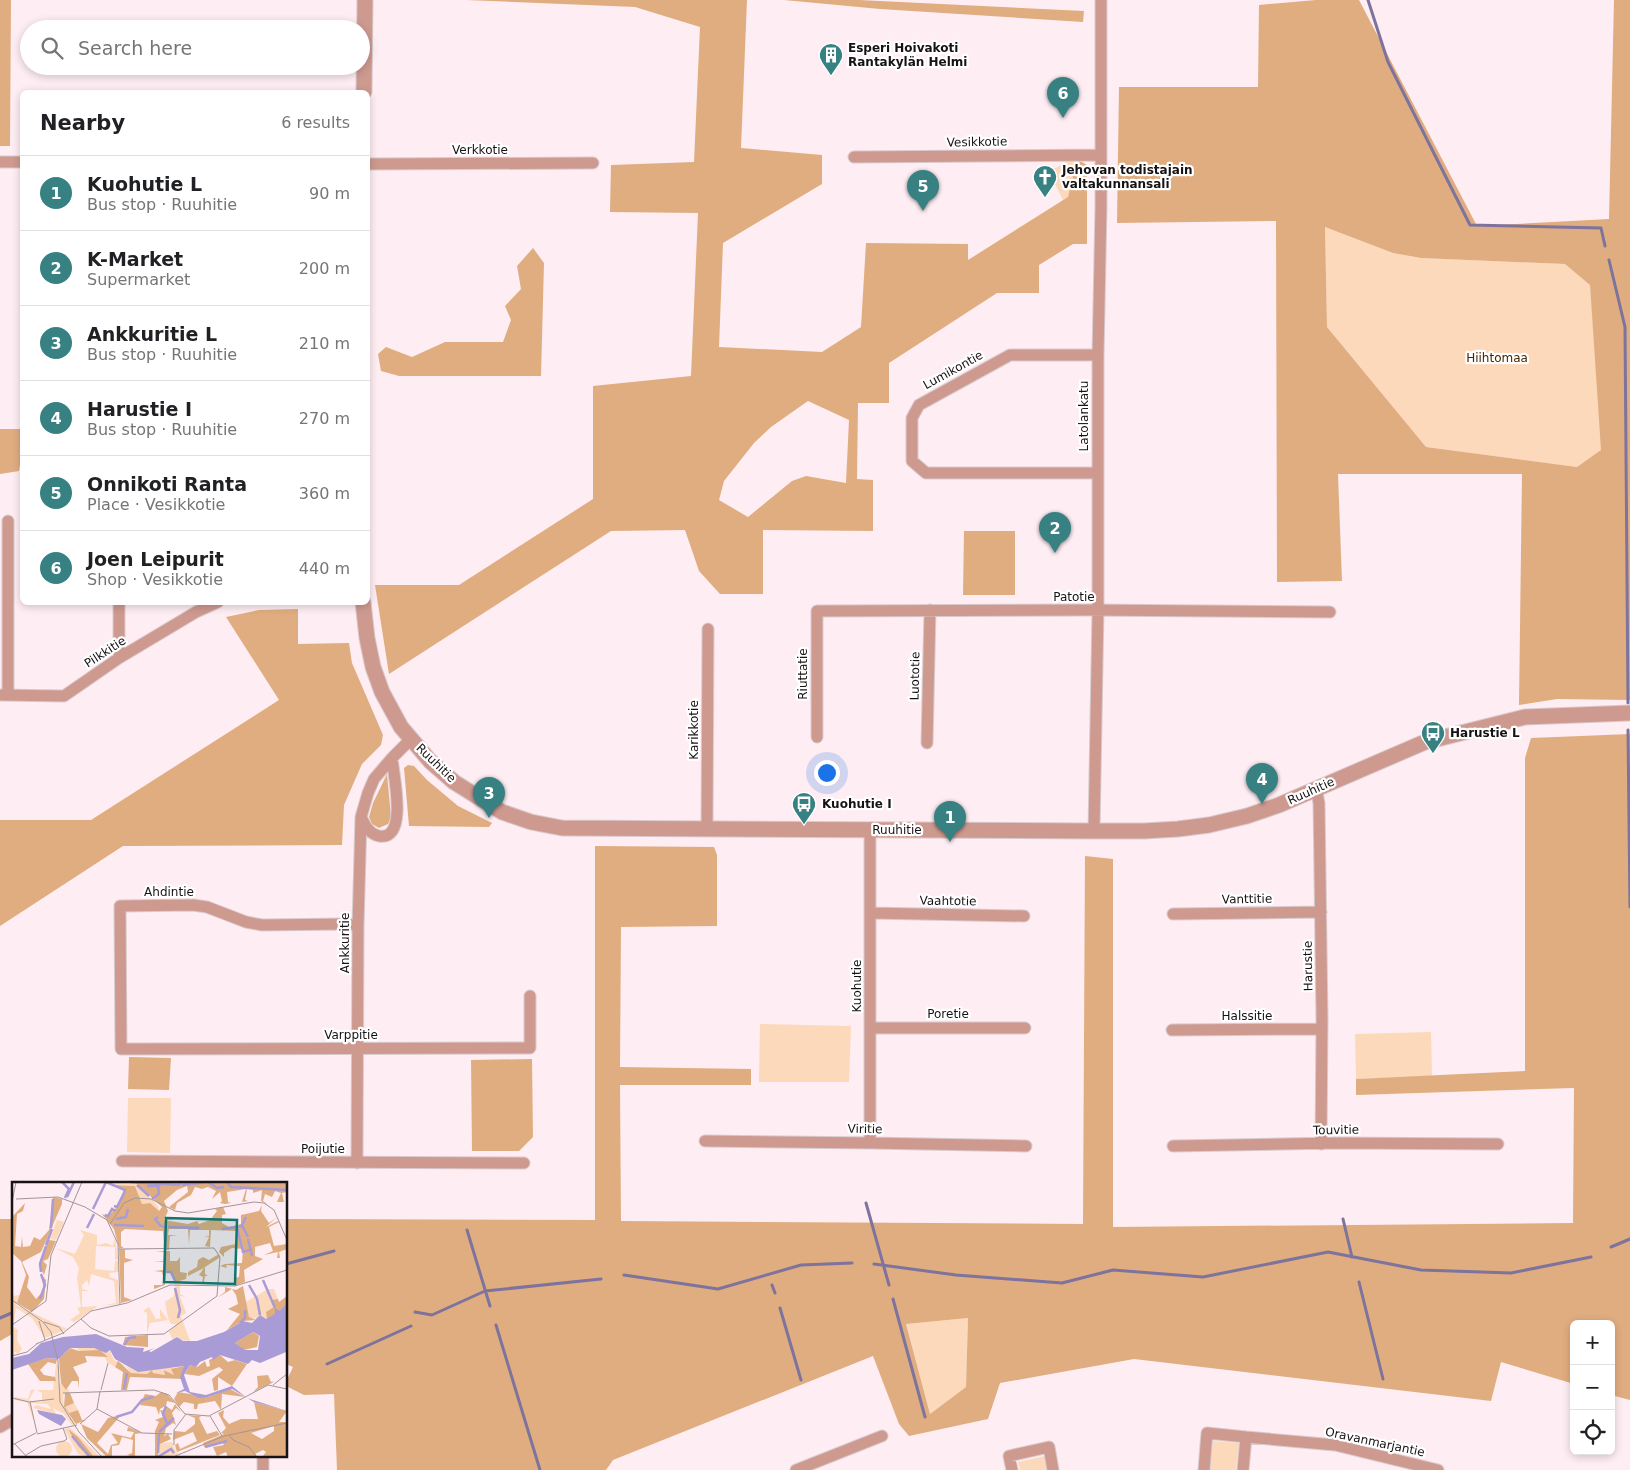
<!DOCTYPE html>
<meta charset="utf-8">
<style>
body{margin:0;font-family:"DejaVu Sans",sans-serif;background:#f6f6f6;color:#202124}
.controls{position:absolute;right:15px;bottom:15px;display:grid;overflow:hidden;border-radius:8px;box-shadow:0 2px 8px #0003}
.controls button{width:45px;height:45px;display:grid;place-items:center;padding:0;border:0;border-bottom:1px solid #e0e0e0;background:#fff;color:#202124;font:25px sans-serif}
.you{position:absolute;left:826px;top:772px;width:18px;height:18px;margin:-12px;border:4px solid #fff;border-radius:50%;background:#1a73e8;box-shadow:0 0 0 8px #1a73e833}
.badge{display:grid;place-items:center;width:32px;height:32px;border-radius:50%;background:#388182;color:#fff;font-size:16px;font-weight:700}
.pin{position:absolute;translate:-50% -41px;filter:drop-shadow(0 1px 2px #0008)}
.pin::after{content:'';position:absolute;top:26px;width:18px;height:15px;background:inherit;clip-path:polygon(0 0,100% 0,50% 100%)}
.list{margin:0;padding:0;list-style:none}
h2{display:flex;justify-content:space-between;align-items:center;height:65px;margin:0;padding:0 20px;font-size:21px}
h2 small{font-size:16px;font-weight:400;color:#757577}
.list li{display:grid;grid-template-columns:32px 1fr auto;gap:15px;align-items:center;box-sizing:border-box;height:75px;padding:0 20px;border-top:1px solid #e0e0e0}
.list b{display:block;font-size:19px;white-space:nowrap}
.list p{margin:0;font-size:16px;white-space:nowrap;color:#757577}
.list em{font-size:16px;font-style:normal;color:#757577}
.icon{flex:none;width:28px;height:28px;fill:none;stroke:currentColor;stroke-width:2;stroke-linecap:round;stroke-linejoin:round}
.map{position:relative;flex:none;width:1630px;height:1470px;overflow:hidden}
.search{position:absolute;background:#fff;box-shadow:0 2px 8px #0003;left:20px;top:20px;width:350px;height:55px;display:flex;align-items:center;gap:12px;box-sizing:border-box;padding:0 18px;border-radius:28px;color:#757577;font-size:19px}
.panel{position:absolute;background:#fff;box-shadow:0 2px 8px #0003;left:20px;top:90px;width:350px;height:515px;border-radius:8px}
.map>svg:first-child{display:block}
.green{fill:#fcd9bb}
.forest{fill:#e0ad80;fill-rule:evenodd}
.lines{fill:none;stroke-linecap:round;stroke-linejoin:round}
.stream{stroke:#7d739c;stroke-width:3}
.minor-casing{stroke:#d9cace;stroke-width:13}
.tertiary-casing{stroke:#d9cace;stroke-width:17}
.minor{stroke:#ce9a90;stroke-width:11}
.tertiary{stroke:#ce9a90;stroke-width:15}
.labels{text-anchor:middle;stroke-width:4.5;stroke-linejoin:round;paint-order:stroke}
.poi-label{font-size:12px;font-weight:bold;fill:#171213;stroke:#fff;text-anchor:start}
.street-label{font-size:12px;fill:#171213;stroke:#fff}
.park-label{font-size:12px;fill:#472602;stroke:#fff}
.inset-river{fill:none;stroke:#a99cd6;stroke-width:2.5}
.inset-road{fill:none;stroke:#a29599;stroke-width:1}
.view{fill:#0f766e;fill-opacity:0.15;stroke:#0f766e;stroke-width:2.5}
.inset-edge{fill:none;stroke:#171213;stroke-width:2.5}
</style>
<div class="map">
<svg width="1630" height="1470" viewBox="0 0 1630 1470">
<rect width="100%" height="100%" fill="#feedf2"/>
<!-- green -->
<path class="green" d="M1077,159L1068,197L1063,200L1049,172L1069,160Z
M1325,227L1393,253L1421,258L1565,264L1590,284L1602,450L1577,467L1426,447L1327,327Z
M760,1024L851,1026L849,1082H759Z
M1431,1032L1432,1076L1356,1079L1355,1034Z
M128,1098H171L170,1153L127,1152Z
M968,1318L966,1387L930,1414L906,1324Z
M1213,1441L1239,1443L1236,1470H1210Z
M1045,1456L1048,1470H1020L1018,1462Z"/>
<!-- forest -->
<path class="forest" d="M0,0H11L10,146H0Z
M466,0H747L741,148L822,155V184L723,243L719,347L822,352L861,327L866,243L968,244V260L1068,197L1077,159L1087,165V244H1073L1039,265V293H997L889,363V403H858L857,479L873,480V531L763,530V594H720L699,571L685,530L611,531L389,674L375,585H459L593,499V386L691,376L698,213L610,212L611,165L694,162L700,27L635,7ZM808,401L849,420L846,483L806,476L792,481L748,517L719,500L724,481L754,443L771,427Z
M784,0H859L1084,11L1083,22L880,9Z
M1316,0H1359L1477,226L1609,219L1614,0H1630V700L1557,699L1519,705L1522,474H1338L1342,581L1277,582L1276,221L1117,223L1119,87H1258L1259,5ZM1325,227L1393,253L1421,258L1565,264L1590,285L1601,450L1577,467L1426,447L1327,327Z
M533,248L544,263L541,376H399L381,371L378,354L386,347L412,357L445,342H503L511,320L505,306L521,289L517,266Z
M0,429H22V450L19,471L0,474Z
M964,531H1015V595H963Z
M298,609V644L349,643L352,663L383,735L381,745L362,764L344,805L342,845L123,846L0,926V820H91L279,700L226,617L259,610Z
M1630,734V1400L1611,1395V1324H1574V1384L1501,1362L1491,1401L1134,1359L1000,1383L988,1419L909,1436L899,1424L873,1356L613,1460L606,1470H337L334,1394L304,1395L286,1386V1382L293,1367L286,1364V1219L595,1220V846L714,847L717,855V926L621,927L620,1067L751,1069V1085H620L621,1221L1083,1224L1085,856L1113,859V1227L1573,1223L1574,1088L1356,1095V1079L1525,1071V758L1531,738ZM968,1318L966,1387L930,1414L906,1324Z
M408,765L414,766L427,780L458,806L492,823L489,827L409,826L404,768Z
M387,774L391,817L388,824L379,828L372,824L369,817L373,803Z
M129,1057L171,1058L169,1090L128,1089Z
M532,1059L533,1137L519,1151H472L471,1060Z
M0,1219H14V1333L0,1341Z"/>
<g class="lines">
<!-- stream -->
<path class="stream" d="M1368,0L1388,62L1470,225L1601,228L1605,246
M1609,260L1625,327L1628,703
M1628,730L1630,907
M866,1203L889,1285
M1343,1219L1352,1257
M467,1230L490,1306
M1611,1247L1630,1239
M286,1264L334,1251
M874,1264L956,1275L1062,1283L1113,1270L1203,1277L1328,1252L1421,1270L1511,1273L1591,1257
M624,1275L718,1289L801,1265L852,1263
M1359,1282L1383,1379
M772,1285L775,1293
M893,1299L925,1417
M780,1308L801,1380
M415,1312L432,1315L485,1291L601,1279
M0,1318L14,1312
M496,1325L540,1470
M327,1364L411,1326"/>
<!-- minor casing -->
<g class="minor-casing">
<path id="minor" d="M854,157L1100,155
M0,162H22
M368,164L593,163
M1098,355H1010L919,405L912,418V461L926,473H1098
M119,602V658
M0,695L64,696L119,658L196,612L218,602
M8,695V521
M817,737V611L1087,610L1330,612
M927,743L930,610
M1316,788L1319,803L1322,1019L1321,1144
M361,817C365,825 369,834 379,836C409,841 393,773 392,758
M707,830L708,629
M870,830V1143
M1094,831L1098,610V355L1101,207V0
M871,913L1024,916
M1173,914L1321,912
M358,926L346,924L262,925L246,922L207,907L193,905L120,906L121,1049L530,1048V996
M871,1028H1025
M1172,1030L1322,1029
M705,1141L870,1143L1026,1146
M1173,1146L1333,1143L1498,1144
M122,1161L524,1163
M357,1163L358,926L361,817L368,793L374,779L392,758L411,739
M0,1427L14,1419
M1246,1437L1335,1445L1438,1470
M263,1456V1470
M796,1470L882,1436
M1012,1470L1009,1456L1049,1447L1053,1470
M1204,1470L1207,1433L1246,1437L1243,1470"/>
</g>
<!-- tertiary casing -->
<g class="tertiary-casing">
<path id="tertiary" d="M364,92L365,0
M363,602L367,638L373,667L382,692L401,727L430,761L454,782L502,812L531,822L562,828L1094,831H1144L1178,829L1209,825L1247,816L1279,805L1425,742L1525,717L1630,713"/>
</g>
<!-- minor -->
<use href="#minor" class="minor"/>
<!-- tertiary -->
<use href="#tertiary" class="tertiary"/>
</g>
<!-- icons -->
<defs>
<g id="building-pin" transform="scale(1.25)"><path d="M0 17L-7.5 6A9.5 9.5 0 1 1 7.5 6Z" fill="#388182" stroke="#fff"/><path d="M-4-6H4V6H1V3H-1V6H-4ZM-2.5-4.3h1.7v1.8h-1.7ZM.8-4.3h1.7v1.8H.8ZM-2.5-1h1.7V.8h-1.7ZM.8-1h1.7V.8H.8Z" fill="#fff"/></g>
<g id="church-pin" transform="scale(1.25)"><path d="M0 17L-7.5 6A9.5 9.5 0 1 1 7.5 6Z" fill="#388182" stroke="#fff"/><path d="M-1.2-6h2.4v3.5h3.3v2.4h-3.3V6h-2.4V-.1h-3.3v-2.4h3.3Z" fill="#fff"/></g>
<g id="bus-pin" transform="scale(1.25)"><path d="M0 17L-7.5 6A9.5 9.5 0 1 1 7.5 6Z" fill="#388182" stroke="#fff"/><path d="M-5-6H5V4H4V6H2V4H-2V6H-4V4H-5ZM-3.5-4V0h7V-4ZM-3.5 1.2v1.5H-2V1.2ZM2 1.2v1.5H3.5V1.2Z" fill="#fff"/></g>
</defs>
<g fill-rule="evenodd">
<use href="#building-pin" x="831" y="55"/>
<use href="#church-pin" x="1045" y="177"/>
<use href="#bus-pin" x="1433" y="733"/>
<use href="#bus-pin" x="804" y="804"/>
</g>
<g class="labels">
<!-- poi labels -->
<g class="poi-label">
<text x="848" y="52">Esperi Hoivakoti<tspan x="848" dy="14">Rantakylän Helmi</tspan></text>
<text x="1062" y="174">Jehovan todistajain<tspan x="1062" dy="14">valtakunnansali</tspan></text>
<text x="1450" y="737">Harustie L</text>
<text x="822" y="808">Kuohutie I</text>
</g>
<!-- street labels -->
<g class="street-label">
<text transform="translate(977 142) rotate(-1)" y="4">Vesikkotie</text>
<text x="480" y="154">Verkkotie</text>
<text transform="translate(953 370) rotate(-29)" y="4">Lumikontie</text>
<text transform="translate(1084 416) rotate(-90)" y="4">Latolankatu</text>
<text x="1074" y="601">Patotie</text>
<text transform="translate(105 652) rotate(-33)" y="4">Pilkkitie</text>
<text transform="translate(803 674) rotate(-90)" y="4">Riuttatie</text>
<text transform="translate(915 676) rotate(-89)" y="4">Luototie</text>
<text transform="translate(694 730) rotate(-90)" y="4">Karikkotie</text>
<text transform="translate(436 763) rotate(44)" y="4">Ruuhitie</text>
<text transform="translate(1311 791) rotate(-24)" y="4">Ruuhitie</text>
<text x="897" y="834">Ruuhitie</text>
<text x="169" y="896">Ahdintie</text>
<text transform="translate(1247 899) rotate(-1)" y="4">Vanttitie</text>
<text transform="translate(948 901) rotate(1)" y="4">Vaahtotie</text>
<text transform="translate(345 943) rotate(-90)" y="4">Ankkuritie</text>
<text transform="translate(1308 966) rotate(-91)" y="4">Harustie</text>
<text transform="translate(857 986) rotate(-90)" y="4">Kuohutie</text>
<text x="948" y="1018">Poretie</text>
<text x="1247" y="1020">Halssitie</text>
<text x="351" y="1039">Varppitie</text>
<text transform="translate(865 1129) rotate(1)" y="4">Viritie</text>
<text transform="translate(1336 1130) rotate(-1)" y="4">Touvitie</text>
<text x="323" y="1153">Poijutie</text>
<text transform="translate(1375 1442) rotate(12)" y="4">Oravanmarjantie</text>
</g>
<!-- park labels -->
<g class="park-label">
<text x="1497" y="362">Hiihtomaa</text>
</g>
</g>
<!-- overview -->
<g transform="translate(12 1182)">
<rect width="275" height="275" fill="#feedf2"/>
<path d="M72,0H99L124,1L146,24L148,32L143,36L138,30L142,25L138,21L130,22L123,4ZM45,38L52,40L44,58L38,57ZM68,48L85,53V63L94,61L101,64L103,56L106,77L103,78V65L84,64L83,87L102,89L103,79H107V90L97,91L98,95L106,98L107,122L88,124L104,121L102,99L79,92L77,104L75,98L70,103V107L78,109H70V125L86,124L62,140L58,138L68,131L65,126L69,125L65,96L67,86L61,75L43,66L63,72L72,53ZM168,102V112L174,115L168,114L174,131L169,134L178,159L169,158L165,154L161,158L157,150L164,142H159L156,136L153,120L162,114L163,103ZM256,107H262L266,117L260,119L262,125L255,137L237,136L232,121ZM8,113L4,123L55,147L33,156L20,136L4,126L1,145L6,148L5,158L10,167L6,172L2,169L3,173H0V114ZM137,125L144,137L150,136L148,135V127L156,138L138,141L135,152V131L131,129ZM64,165L82,166L96,170L97,167L102,178L126,190L141,184L166,186L160,187L162,193L153,188V193L141,191L140,188L135,192L119,191L114,184L104,182L103,185L95,180L90,169H67ZM44,182L48,184L47,200L58,209L51,213L52,225L62,221L66,228L57,231L54,228L64,242L60,243L52,232L41,226L44,232L21,226L24,223L39,227L36,222L19,221L22,237H21L15,220L3,218V215L16,217L19,208L23,207L17,218L5,217L30,220V211L25,208H41ZM58,246L68,255L88,275H82L61,251V257L77,275L66,272L52,247ZM44 267a8 8 0 1 1 16 0a8 8 0 1 1-16 0ZM160,260L166,273L146,275V262Z" fill="#fcd9bb"/>
<path d="M99,0H275V10L270,11L272,20H265L269,11L263,9L260,15L253,12L251,19L256,23L249,19L250,8L241,11V8L235,7L233,18L236,19L230,20L234,7L215,10L216,20L219,21L213,22L208,21L210,19L208,10L200,17L204,9L196,5L190,7L183,5L179,13L165,21L163,28L157,25L176,10L175,4L165,8L152,19L156,29L152,38L176,42L185,39L187,42L198,38L205,29L203,27L211,25L214,32L210,33V41L217,45L229,42V33L247,29L250,23L249,29L257,41L265,35L254,45L266,39L267,40L257,45L262,64L275,62V67L267,70L268,76H265L266,70L252,73L261,69L258,61L243,65V74L251,77L232,88L233,100L222,104V96L227,95L228,84L214,83L215,86L208,84L213,82L230,81L231,67L220,66L212,71V75L207,70L209,65L224,62L225,49L199,48L198,65L193,64L197,55H192L197,54V48H178L177,63L176,47H157L156,53H166L158,54L157,68H152L151,49L113,47L109,50V64L112,66H107L102,47L90,32L96,34L105,25L114,8L103,3L123,4L130,22L138,21L147,29L150,25L124,1ZM41,15L50,17V22L29,70L10,80L17,95L15,105L24,117L32,108L29,92L34,98L32,117L20,130L5,121L14,93L9,79L0,71V35L13,21L11,29L5,32L3,64L9,65L10,55L11,65L18,64L22,55L28,58L37,48ZM38,53L37,58L44,59L36,77L31,79L35,83L32,93L27,83ZM107,67L121,68H113V76L121,78L112,81V115L120,118L109,121ZM143,69H158V79H165L168,75V90L175,91L174,97L164,100L159,90H154L153,103L142,107V103H150L152,98L150,90L142,89L152,88V80H142L152,79V70ZM207,72V76L193,85V92L196,94H193L192,100L204,102L176,100L190,101L191,95L187,93L192,86L176,94V90L185,85L186,78L191,75L197,78ZM231,104L237,135L244,138L231,139L215,148L228,132L216,127L226,122L224,113L220,107L205,116L213,110V105L224,108ZM275,114V121L269,129L255,137L254,130L262,125L260,118L266,117L267,120ZM241,150L247,154L245,165L232,168L223,161ZM136,153V165L111,163L113,155ZM58,166L67,169L88,168L96,175L73,174L75,180L61,185L67,196V207L66,199H60L54,208L49,201L47,177ZM208,173L216,180L223,178L235,182L220,204L206,195V208L202,209L200,197L211,188L207,185L187,194L173,192L178,183L185,185L193,179L195,185L198,184L197,178ZM35,176L45,177L44,182L36,180L28,188L32,193L43,195L44,199H28L16,182ZM106,179L119,191L135,192L140,188L141,191L153,193L152,188L162,193L159,187L172,184L171,197L118,195L115,208H109L111,190L103,185ZM256,193L259,200L262,199L260,201L241,210L246,205L245,194ZM218,207L233,215L210,212L209,228L203,219L186,222L185,227H182V222L172,220L167,225L162,217L166,210L196,215ZM149,210L155,212L163,221L155,219L154,224L160,228L163,222L169,230L164,226L160,231L164,243L161,241L154,246L152,254L156,252L159,257L146,263V275H143V249L147,240L143,238L151,235L148,228L153,229V224L148,227L147,233L144,225L128,223L133,212L144,214ZM53,211H58L62,221L53,225L57,231L66,228L70,238H74L64,242L52,225ZM242,220L275,229L267,240H275L274,275H250L254,270L251,268L243,272L245,275H216L214,270L205,274L201,265L212,263L210,260L192,265L191,261L212,252L209,251L214,246L206,231L212,228L211,235L217,242L229,237H246ZM262,244V249L250,257L239,251ZM109,233L85,261L96,272L99,263L106,261L99,251L119,256L122,250L115,249L116,245L130,251L123,252V275L115,273L120,271L121,258L110,255L107,263L100,264V275H95L75,256L69,242L86,250L96,236ZM175,233L189,234L187,236L195,252L205,249L208,253L165,270L163,263L166,261L168,267L185,259L181,250L161,258L162,249L173,250L183,242V236ZM56,247L66,255L82,275H77L66,264Z" fill="#e0ad80" fill-rule="evenodd"/>
<path d="M275,121L274,170L248,181L240,178L236,182L208,173L201,178L200,175L188,180L184,185L178,183L172,193L178,210L194,213L220,204L235,216L275,229L242,220L220,207L196,215L187,216L173,209L164,211L172,207L168,195L172,184L126,190L103,177L98,168L94,171L82,166H58L47,177L35,176L0,188V176L17,172L29,161L51,155L84,152L115,165L132,166L131,170L143,166L137,169L139,170L165,155L171,159H185L212,150L231,139L240,141L248,133L254,137L263,132V126L268,129ZM241,150L248,154L246,168H233L223,161ZM25,228L50,233L54,237L49,244L27,232Z" fill="#a99cd6" fill-rule="evenodd"/>
<path class="inset-river" d="M50,0L57,7L53,16M118,0L167,3L169,0M215,0L219,5L258,7M125,3L137,14M170,3L196,0L205,6L212,5M135,4H147L146,0M258,7L275,8M55,15L62,0M140,17L147,12L146,5M102,24L105,25L112,11M81,27L94,0L113,8L112,11M93,33L96,34L100,27L104,29M146,35L143,37L148,43L154,46M234,35L230,43L236,55M104,37L114,35L116,27M102,43L132,44M156,45L187,46M225,45L231,70L240,67M39,46L41,17M75,46L82,32M210,47L231,44M236,57L240,74M34,63L40,47M153,65L154,48M153,69V88M29,90L28,82L34,64M154,90H159L164,101M251,98L263,126M237,103L245,117L248,133M163,106L168,128L166,136M28,117L33,103L29,92M228,141L233,136V128M112,163L117,156L124,155M112,207L115,191M154,224L151,232L155,241M104,235L120,230L130,218L141,215M147,250L162,236M60,254L77,274M193,265L215,259M146,271L147,252M146,275L159,267L162,271"/>
<path class="inset-road" d="M4,17L46,15L73,25L95,38L106,62L108,123M0,20L4,0M98,42L112,21L123,16L139,17L163,29L176,31L242,20L252,21L262,28L275,58M0,118L31,140L39,150L46,179L48,220L67,250L90,275M69,137L79,146L97,154L152,152L205,114L208,75L202,66L106,67M27,139L33,158M32,140L47,145L52,152M0,143L34,119L39,73L70,0M24,162L51,151L79,129L115,121L158,103L223,104L275,88M0,174L15,170L26,161M261,203L275,192M89,208L96,181M51,211L142,208L157,213L173,232L197,234L256,203L275,207M0,216L17,220L42,217M18,220L25,251M85,227L130,251L160,252M198,234L210,254M68,242L85,227L88,209M25,252L65,243M217,253L221,258L237,265L245,275M3,262L15,275M0,263L24,251M162,263V248L174,232M14,273L29,264L52,259L55,257L51,246M161,275L212,254L275,241"/>
<path class="view" d="M154,36L225,38L223,102L152,100Z"/>
<rect width="275" height="275" class="inset-edge"/>
</g>
</svg>
<div class="controls">
<button>+</button>
<button>−</button>
<button><svg class="icon" aria-label="locate" viewBox="0 0 24 24"><circle cx="12" cy="12" r="6"/><path d="M12 2v4M12 18v4M2 12h4M18 12h4"/></svg></button>
</div>
<div class="you"></div>
<div class="pin badge" style="left:950px;top:842px">1</div>
<div class="pin badge" style="left:1055px;top:553px">2</div>
<div class="pin badge" style="left:489px;top:818px">3</div>
<div class="pin badge" style="left:1262px;top:804px">4</div>
<div class="pin badge" style="left:923px;top:211px">5</div>
<div class="pin badge" style="left:1063px;top:118px">6</div>
<div class="search"><svg class="icon" aria-label="search" viewBox="0 0 24 24"><circle cx="10" cy="10" r="6"/><path d="M15 15l6 6"/></svg>Search here</div>
<section class="panel">
<h2>Nearby<small>6 results</small></h2>
<ul class="list">
<li><span class="badge">1</span><div><b>Kuohutie L</b><p>Bus stop · Ruuhitie</p></div><em>90 m</em></li>
<li><span class="badge">2</span><div><b>K-Market</b><p>Supermarket</p></div><em>200 m</em></li>
<li><span class="badge">3</span><div><b>Ankkuritie L</b><p>Bus stop · Ruuhitie</p></div><em>210 m</em></li>
<li><span class="badge">4</span><div><b>Harustie I</b><p>Bus stop · Ruuhitie</p></div><em>270 m</em></li>
<li><span class="badge">5</span><div><b>Onnikoti Ranta</b><p>Place · Vesikkotie</p></div><em>360 m</em></li>
<li><span class="badge">6</span><div><b>Joen Leipurit</b><p>Shop · Vesikkotie</p></div><em>440 m</em></li>
</ul>
</section>
</div>
